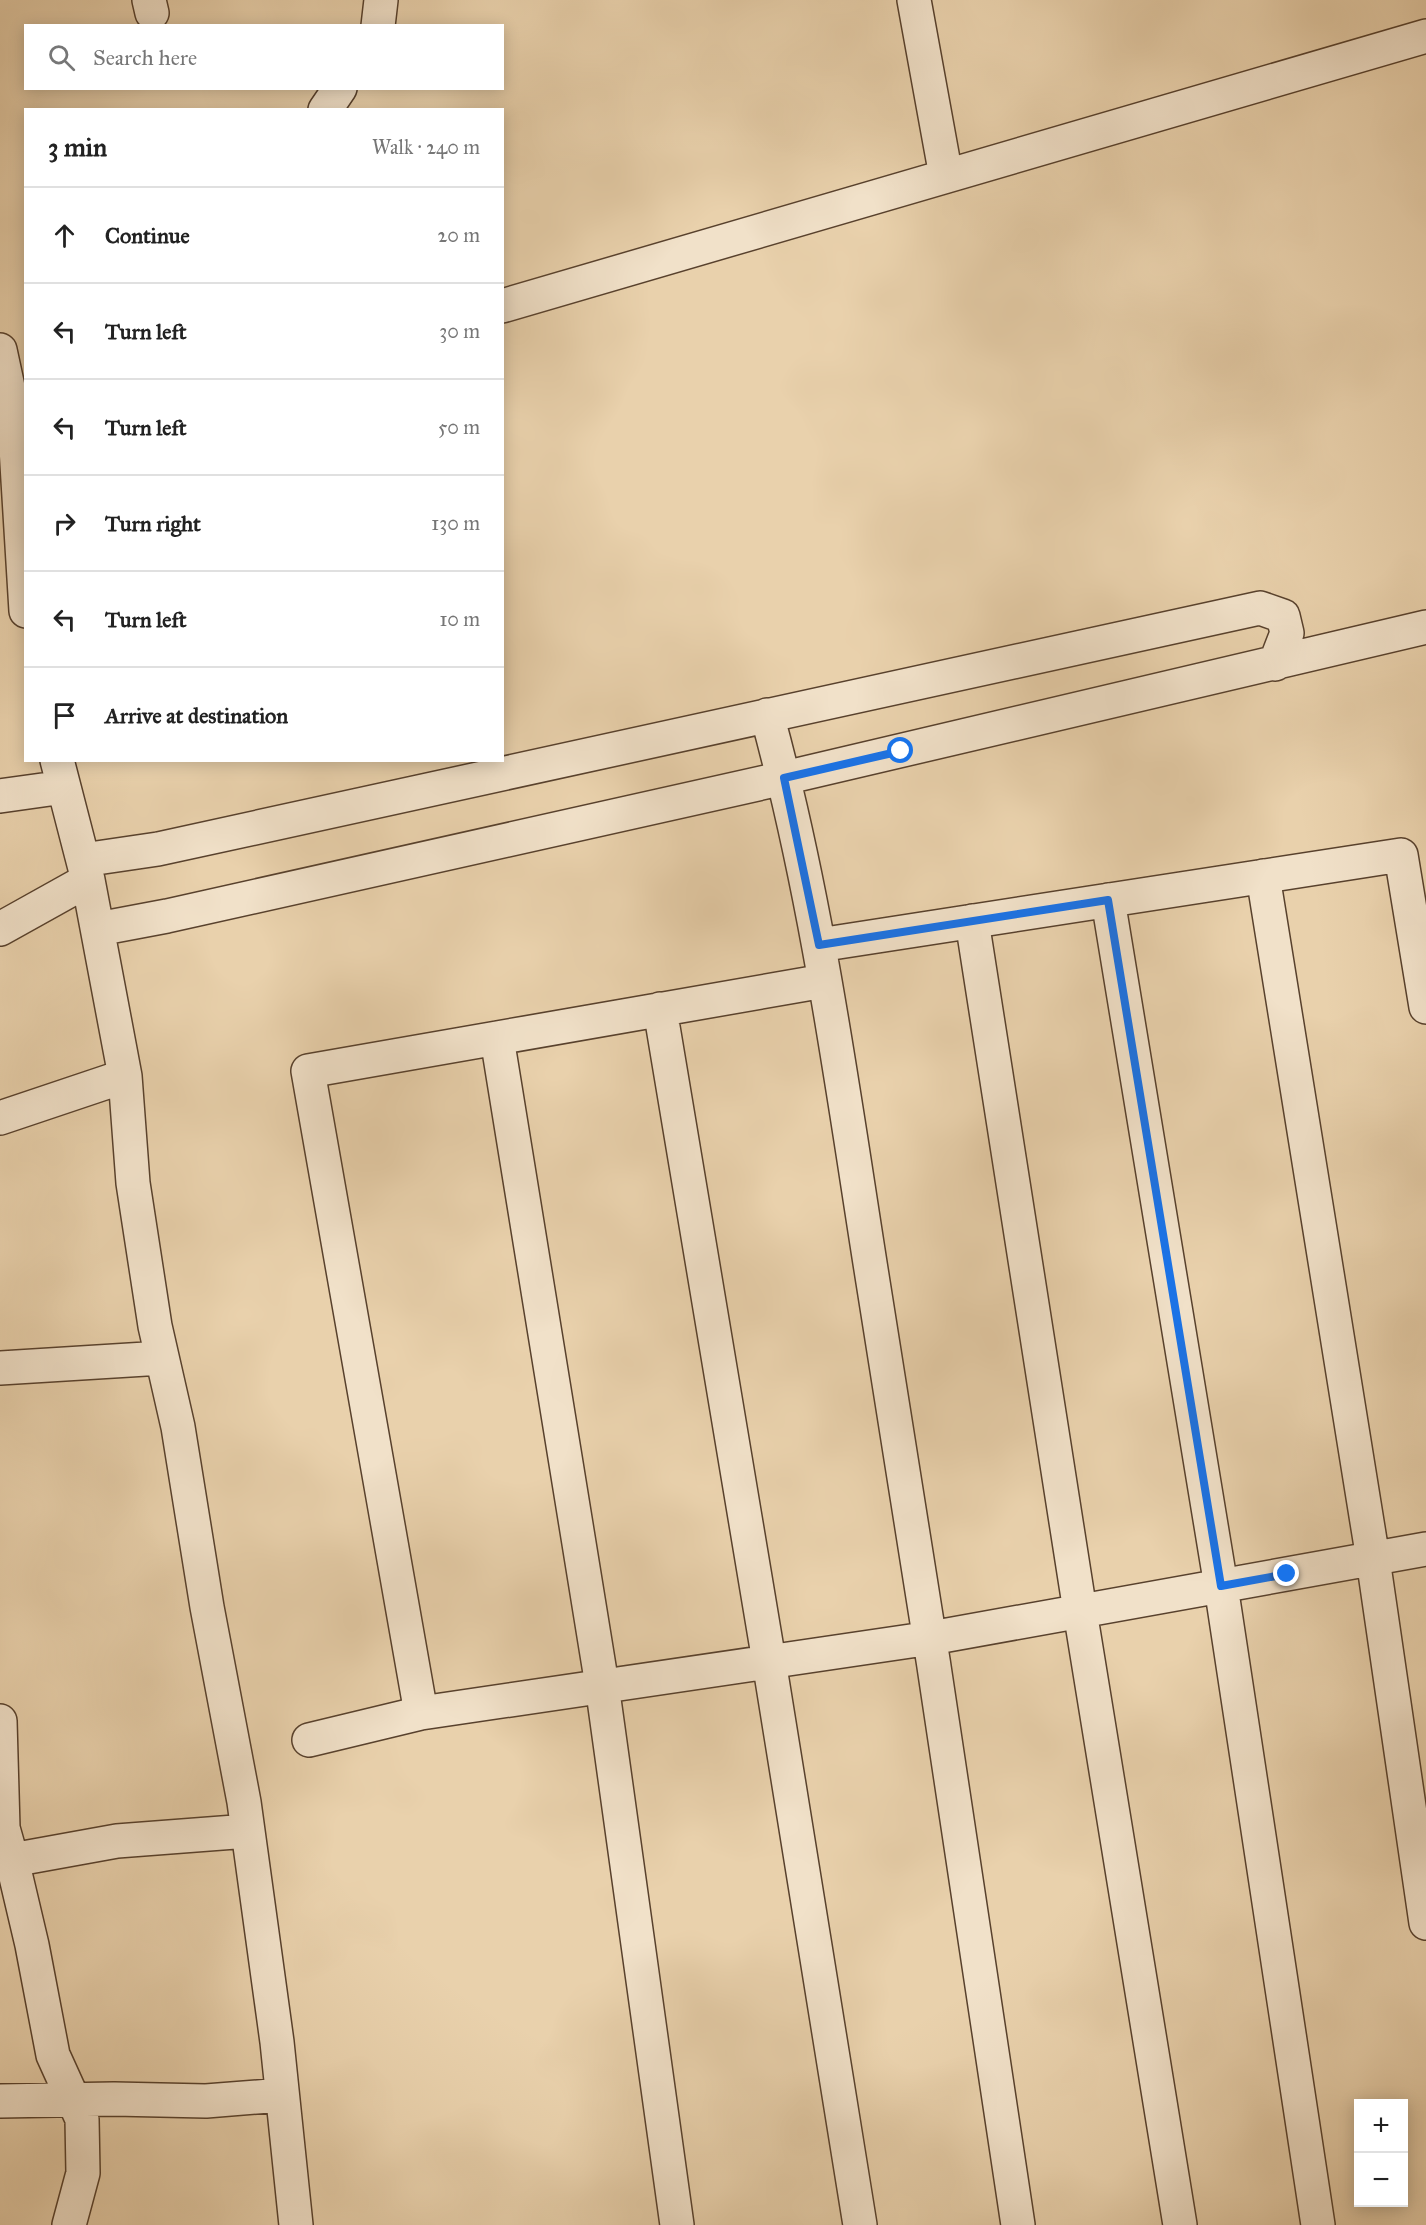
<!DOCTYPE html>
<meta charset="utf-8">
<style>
body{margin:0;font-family:"IM FELL Great Primer",serif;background:#f6f6f6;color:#222}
.controls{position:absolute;right:18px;bottom:18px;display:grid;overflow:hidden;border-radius:0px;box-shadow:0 3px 15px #0003}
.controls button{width:54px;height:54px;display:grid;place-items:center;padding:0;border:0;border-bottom:2px solid #e0e0e0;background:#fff;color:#222;font:30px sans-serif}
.stop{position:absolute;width:18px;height:18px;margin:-14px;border:4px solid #1a73e8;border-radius:50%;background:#fff}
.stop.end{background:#1a73e8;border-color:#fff;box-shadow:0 2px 6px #0008}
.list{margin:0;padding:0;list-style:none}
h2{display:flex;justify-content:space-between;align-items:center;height:78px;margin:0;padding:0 24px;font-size:26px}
h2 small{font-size:20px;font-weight:400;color:#767676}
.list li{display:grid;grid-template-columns:39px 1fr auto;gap:18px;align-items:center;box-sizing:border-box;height:96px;padding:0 24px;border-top:2px solid #e0e0e0}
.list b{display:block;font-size:22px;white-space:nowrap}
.list em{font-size:20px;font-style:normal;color:#767676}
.icon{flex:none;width:33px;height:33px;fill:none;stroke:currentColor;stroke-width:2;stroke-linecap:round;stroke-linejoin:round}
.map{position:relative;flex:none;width:1426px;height:2225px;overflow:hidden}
.search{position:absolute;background:#fff;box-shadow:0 3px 15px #0003;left:24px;top:24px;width:480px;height:66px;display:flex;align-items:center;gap:15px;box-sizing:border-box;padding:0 21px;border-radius:0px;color:#767676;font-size:22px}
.panel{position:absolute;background:#fff;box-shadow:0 3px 15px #0003;left:24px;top:108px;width:480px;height:654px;border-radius:0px}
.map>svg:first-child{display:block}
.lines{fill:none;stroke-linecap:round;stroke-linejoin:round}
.minor-casing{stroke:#58412d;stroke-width:36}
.minor{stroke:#f1e1c9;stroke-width:33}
.route{stroke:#1a73e8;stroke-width:8}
</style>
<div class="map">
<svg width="1426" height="2225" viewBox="0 0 1426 2225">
<rect width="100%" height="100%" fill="#e9d1ac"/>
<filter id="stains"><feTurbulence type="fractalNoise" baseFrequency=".00333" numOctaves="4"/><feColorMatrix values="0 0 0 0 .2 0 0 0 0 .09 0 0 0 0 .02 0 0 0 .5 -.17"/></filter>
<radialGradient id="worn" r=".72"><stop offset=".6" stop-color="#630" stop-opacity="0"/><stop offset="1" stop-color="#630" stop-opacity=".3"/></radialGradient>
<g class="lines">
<!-- minor casing -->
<g class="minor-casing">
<path id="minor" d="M149,0L152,13
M914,0L946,176
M378,26L381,0
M325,110L340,88
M502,306L1426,36
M0,350L14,415L26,611
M767,715C818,901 843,1093 873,1282C924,1596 972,1910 1018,2225
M57,760L88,880L125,1076L133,1183L155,1326L178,1427L207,1607L244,1802L277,2042L296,2225
M0,796L64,787
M83,860L158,849L1260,608L1283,616L1287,633L1275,664
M1263,876L1373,1559L1426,1923
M1108,900L1221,1586L1318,2225
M972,921L1080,1611L1180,2225
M0,929L88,880
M98,929L167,916L784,778L1426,627
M819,945L1401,855L1426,1007
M824,981L308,1071L421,1713L931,1638L1426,1549
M660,1009L769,1661L860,2225
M497,1038L602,1685L677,2225
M0,1118L125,1076
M0,1368L162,1358
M0,1721L3,1828L12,1860L117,1841L248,1831
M309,1740L421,1713
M0,1862L12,1860L32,1945L53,2055L82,2119L83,2173L69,2225
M0,2101L114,2099L206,2101L282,2095"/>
</g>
<!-- minor -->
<use href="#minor" class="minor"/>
</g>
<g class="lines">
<!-- route -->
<path class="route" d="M901,751L784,778L819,945L1108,900L1221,1586L1287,1574"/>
</g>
<rect width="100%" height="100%" filter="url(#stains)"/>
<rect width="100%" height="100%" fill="url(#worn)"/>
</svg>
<div class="controls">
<button>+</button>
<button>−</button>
</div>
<div class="stop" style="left:901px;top:751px"></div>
<div class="stop end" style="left:1287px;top:1574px"></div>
<div class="search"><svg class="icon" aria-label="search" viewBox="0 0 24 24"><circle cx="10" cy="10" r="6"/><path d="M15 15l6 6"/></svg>Search here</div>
<section class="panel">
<h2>3 min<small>Walk · 240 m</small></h2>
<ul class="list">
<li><svg class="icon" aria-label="ahead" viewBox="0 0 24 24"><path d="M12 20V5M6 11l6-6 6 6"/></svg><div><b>Continue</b></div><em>20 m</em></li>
<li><svg class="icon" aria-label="left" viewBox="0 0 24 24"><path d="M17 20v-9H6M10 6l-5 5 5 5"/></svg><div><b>Turn left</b></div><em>30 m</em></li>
<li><svg class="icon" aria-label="left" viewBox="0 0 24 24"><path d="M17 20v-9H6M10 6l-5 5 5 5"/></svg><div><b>Turn left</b></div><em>50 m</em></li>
<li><svg class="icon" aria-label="right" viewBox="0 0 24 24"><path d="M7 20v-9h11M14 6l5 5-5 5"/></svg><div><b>Turn right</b></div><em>130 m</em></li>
<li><svg class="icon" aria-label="left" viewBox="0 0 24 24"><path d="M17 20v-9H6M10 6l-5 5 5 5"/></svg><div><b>Turn left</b></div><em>10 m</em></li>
<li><svg class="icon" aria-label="arrive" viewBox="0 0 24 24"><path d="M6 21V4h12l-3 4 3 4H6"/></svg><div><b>Arrive at destination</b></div></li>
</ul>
</section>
</div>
